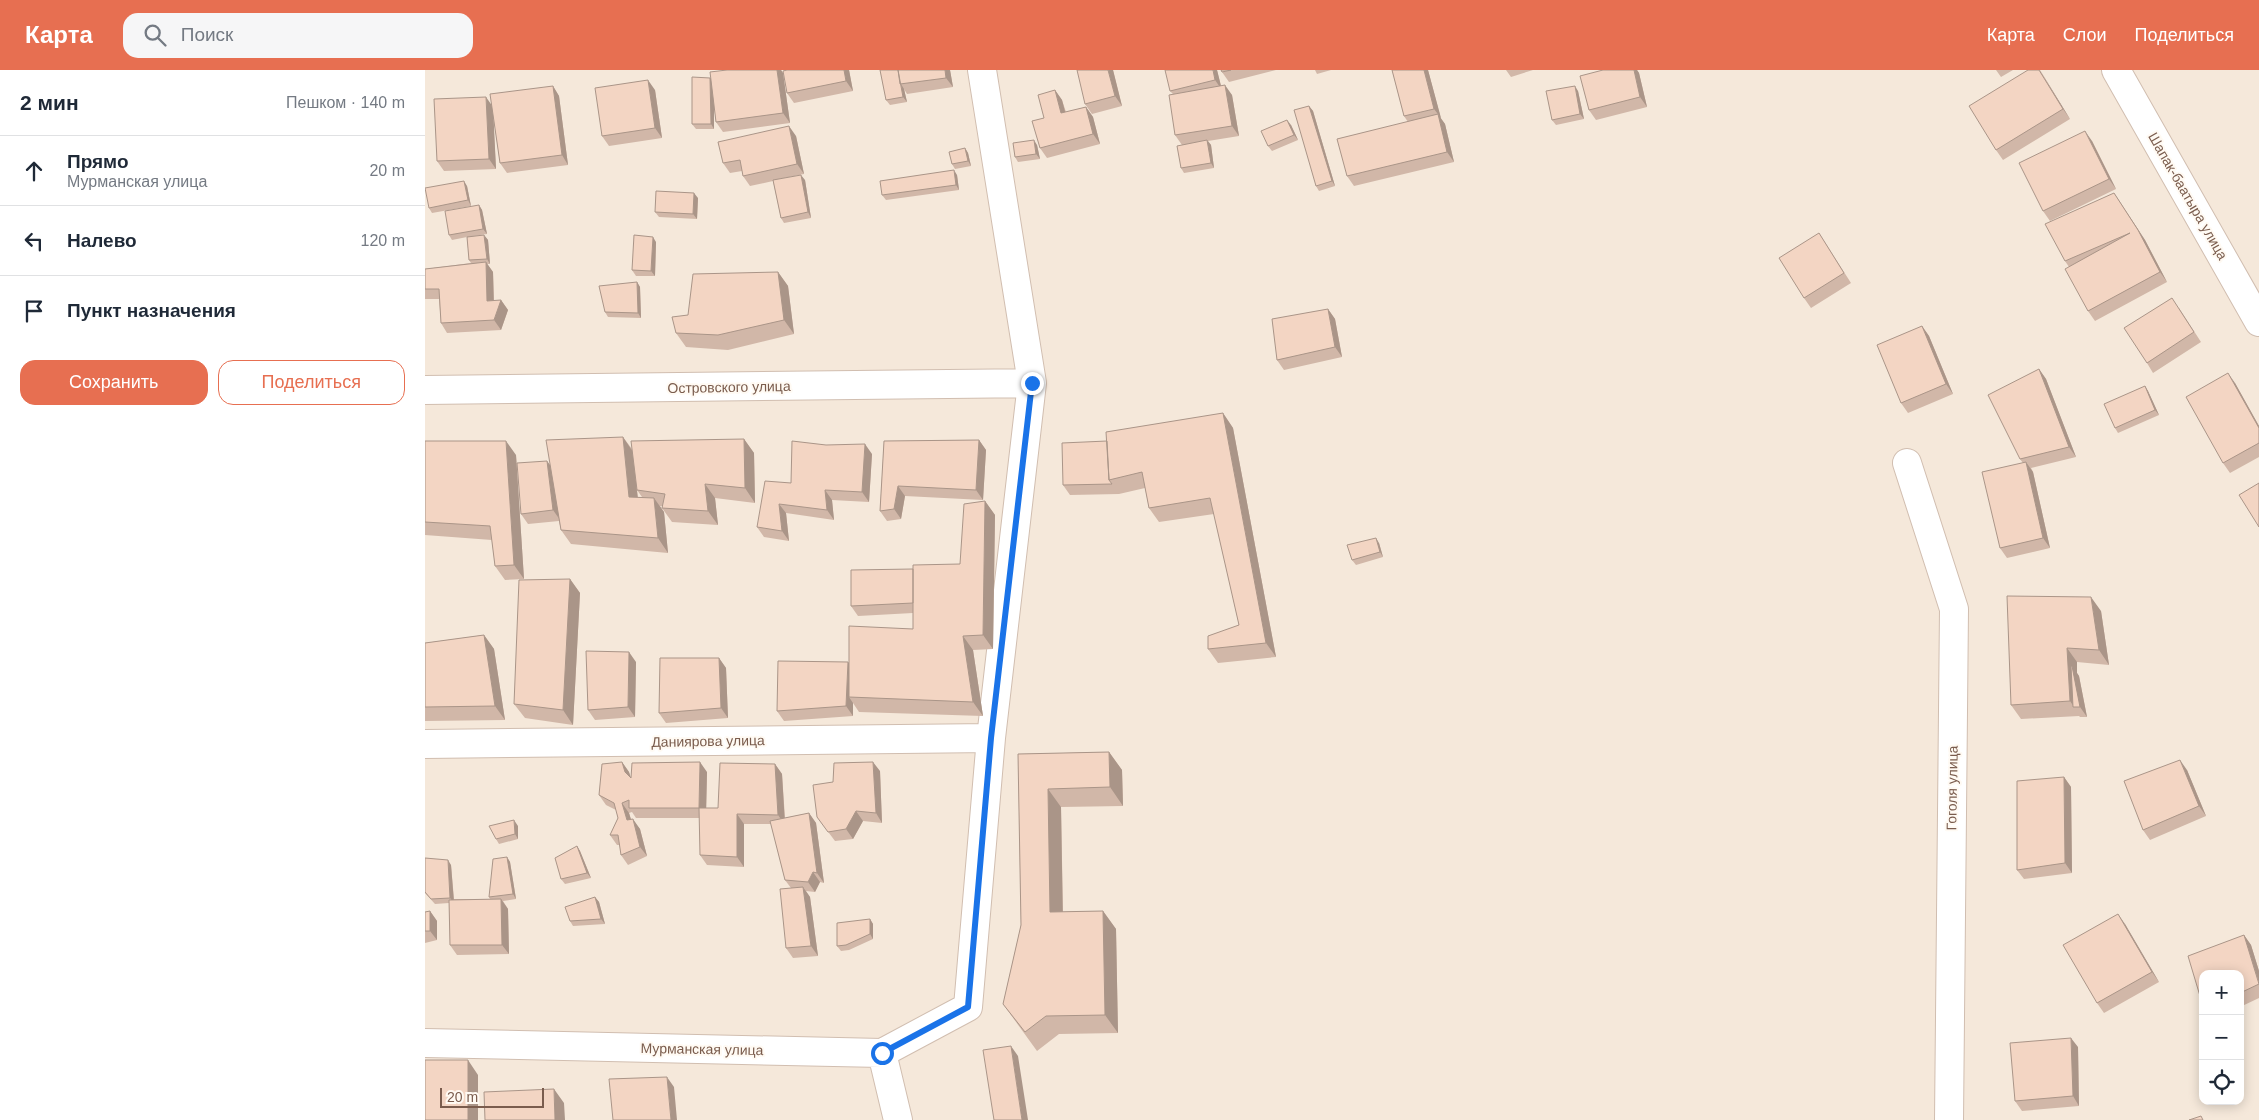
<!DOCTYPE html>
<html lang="ru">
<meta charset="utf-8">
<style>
body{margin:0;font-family:Arial,sans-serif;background:#f6f6f7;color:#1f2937}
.controls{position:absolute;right:15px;bottom:15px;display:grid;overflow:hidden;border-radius:10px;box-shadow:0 2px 12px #0003}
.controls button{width:45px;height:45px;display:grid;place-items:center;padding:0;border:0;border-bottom:1px solid #e0e1e3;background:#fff;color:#1f2937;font:25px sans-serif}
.scale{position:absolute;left:15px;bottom:12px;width:104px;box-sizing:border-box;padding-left:5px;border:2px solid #7a5c4d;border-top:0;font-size:14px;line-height:18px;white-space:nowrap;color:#7a5c4d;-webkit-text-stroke:4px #fffaf3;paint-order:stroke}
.stop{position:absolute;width:15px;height:15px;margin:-11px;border:4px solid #1a73e8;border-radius:50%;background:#fff}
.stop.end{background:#1a73e8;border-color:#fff;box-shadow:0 1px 5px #0008}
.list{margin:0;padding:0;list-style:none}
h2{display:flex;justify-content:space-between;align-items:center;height:65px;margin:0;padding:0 20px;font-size:21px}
h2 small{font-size:16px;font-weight:400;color:#747a83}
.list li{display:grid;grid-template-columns:32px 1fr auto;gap:15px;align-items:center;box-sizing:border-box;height:70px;padding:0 20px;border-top:1px solid #e0e1e3}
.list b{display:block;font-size:19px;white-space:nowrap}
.list p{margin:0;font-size:16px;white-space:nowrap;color:#747a83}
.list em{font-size:16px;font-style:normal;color:#747a83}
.actions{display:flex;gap:10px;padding:15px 20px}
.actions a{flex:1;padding:11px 0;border:1px solid #e76f51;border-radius:15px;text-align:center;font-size:18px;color:#e76f51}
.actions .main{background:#e76f51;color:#fff}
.icon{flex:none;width:28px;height:28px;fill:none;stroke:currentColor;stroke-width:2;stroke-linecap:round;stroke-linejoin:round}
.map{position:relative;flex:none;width:1834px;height:1050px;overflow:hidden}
header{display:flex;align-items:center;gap:30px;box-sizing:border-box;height:70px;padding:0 25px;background:#e76f51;color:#fff}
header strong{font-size:24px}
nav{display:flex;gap:28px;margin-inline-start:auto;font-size:18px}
.search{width:350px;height:45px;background:#f6f6f7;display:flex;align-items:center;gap:12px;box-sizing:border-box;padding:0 18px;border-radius:15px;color:#747a83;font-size:19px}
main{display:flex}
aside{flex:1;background:#fff}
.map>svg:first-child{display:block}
.residential{fill:#f5e8da;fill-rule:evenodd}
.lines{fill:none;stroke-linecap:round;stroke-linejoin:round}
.minor-casing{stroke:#d1beb0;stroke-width:30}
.minor{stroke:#fff;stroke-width:28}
.wall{fill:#d1b7a8;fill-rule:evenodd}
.shaded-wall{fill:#aa9588}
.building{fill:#f3d5c3;stroke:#aa9588}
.route{stroke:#1a73e8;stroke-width:6}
.labels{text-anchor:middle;stroke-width:4;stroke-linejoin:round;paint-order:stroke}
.street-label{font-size:14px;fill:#7a5c4d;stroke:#fffaf3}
</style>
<header>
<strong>Карта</strong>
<div class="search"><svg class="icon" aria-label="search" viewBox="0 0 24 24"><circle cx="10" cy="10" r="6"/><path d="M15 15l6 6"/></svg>Поиск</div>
<nav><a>Карта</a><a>Слои</a><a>Поделиться</a></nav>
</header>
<main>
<aside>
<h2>2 мин<small>Пешком · 140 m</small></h2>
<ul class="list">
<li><svg class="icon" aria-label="ahead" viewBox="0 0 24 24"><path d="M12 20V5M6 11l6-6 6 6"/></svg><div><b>Прямо</b><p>Мурманская улица</p></div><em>20 m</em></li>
<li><svg class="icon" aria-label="left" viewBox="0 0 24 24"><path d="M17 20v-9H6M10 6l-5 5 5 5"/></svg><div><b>Налево</b></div><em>120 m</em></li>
<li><svg class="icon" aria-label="arrive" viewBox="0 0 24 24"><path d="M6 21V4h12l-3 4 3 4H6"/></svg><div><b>Пункт назначения</b></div></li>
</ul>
<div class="actions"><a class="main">Сохранить</a><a>Поделиться</a></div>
</aside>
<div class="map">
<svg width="1834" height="1050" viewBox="0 0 1834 1050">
<rect width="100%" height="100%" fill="#fdf6ec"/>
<!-- residential -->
<path class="residential" d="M0,0H1834V1050H0ZM1778,904H1815V1031H1778Z"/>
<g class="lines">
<!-- minor casing -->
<g class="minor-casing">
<path id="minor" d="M1691,0L1834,252
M0,320L607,313
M1482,393L1529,539L1524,1050
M0,674L566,668
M0,973L457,983L543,937L566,668L607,313L557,0
M457,983L473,1050"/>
</g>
<!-- minor -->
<use href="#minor" class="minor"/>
</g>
<!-- wall -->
<path class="wall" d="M302,0H356L358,3L365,53L298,62L291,52L289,37V59H271L267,54L285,8Z
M362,0H424L428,21L369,33L362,23Z
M455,0H525L528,17L482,24L479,19L482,32L465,35L461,30Z
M688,0L697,36L667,44L660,34Z
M792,0L796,16L807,25L814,66L783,71L786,75L789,98L759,103L756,98L757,75L750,65L748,24L745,21Z
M796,0H851L804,12L797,2Z
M890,0H906L892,4Z
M967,0H1003L1016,49L1020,54L1029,92L929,116L922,106L983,52L979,46Z
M1081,0H1108L1086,7Z
M1178,0H1212L1214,3L1222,37L1171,50L1164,40Z
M1571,0H1588L1576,7Z
M1615,0L1645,49L1578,90L1571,80Z
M128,16L134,26L143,95L82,103L75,93L68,44L71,99L19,101L12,91L67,36Z
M230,20L237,68L184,76L177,66Z
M630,20L637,30L641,42L661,37L668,47L675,74L622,88L615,78L619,48Z
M1153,21L1159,49L1131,55L1127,50Z
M884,36L888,41L910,116L894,121L891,116Z
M866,55L873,70L847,81L843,76Z
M371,66L379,104L355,109L380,110L386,148L359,153L356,148L348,111L325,116L318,106L317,101L305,103L298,93Z
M1667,71L1691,119L1625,151L1618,141Z
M612,75L615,89L593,92L590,87Z
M540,78L543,83L546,96L530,99L527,94Z
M532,105L534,120L461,130L457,125Z
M42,116L46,136L7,143L4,138Z
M1689,123L1720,170L1742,212L1670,251L1663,241L1644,197L1640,191Z
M273,128L272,149L234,147L230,142Z
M54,135L57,140L62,164L48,166L59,165L63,170L65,194H62L68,202L69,231L76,230L83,240L76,260L22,263L16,253L14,229H0V199L46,193L44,190L42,167L27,170L24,165Z
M1394,163L1426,213L1386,238L1379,228Z
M231,172L230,206H211L207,200Z
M353,202L363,216L369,264L303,280L261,277L251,263L263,245Z
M212,212L215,217L216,248L183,247L180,242Z
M1754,238L1776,272L1728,303L1722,293Z
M903,239L910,249L917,287L859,300L852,290Z
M1497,256L1504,266L1528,324L1483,343L1476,333Z
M1614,299L1621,309L1651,387L1606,398L1608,402L1625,478L1582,488L1575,478L1598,393L1595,389Z
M1810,313L1834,356V387L1805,403L1798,393Z
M1720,316L1723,321L1734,345L1693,363L1690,358Z
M798,343L808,358L851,587L793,593L783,579L814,555L789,444L734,452L724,438L720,418L694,424L645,425L638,415L682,371Z
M198,367L207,379L319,369L329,383L330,433L290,428L293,455L247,452L237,438V436H235L239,442L243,483L146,474L136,460L134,451L103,454L96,444L122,391L125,396ZM212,420L217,427H213Z
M554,370L561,380L558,430L480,426L476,449L462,451L455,441L459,371Z
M0,371L91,385L99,509L80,510L70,496L67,470L0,465Z
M447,384L444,432L407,430L409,450L361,443L364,471L339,467L332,457L366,413Z
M560,431L570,445L568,579L548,580L558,646L434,642L428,633V646L359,651L352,641L423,592L424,594L488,559V543L433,546L426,536L488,499L535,494Z
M954,473L958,487L931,495L927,490Z
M145,509L155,523L148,655L100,648L89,634Z
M1676,541L1684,595L1652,592V603L1654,606L1662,647H1655L1654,646L1596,649L1586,635Z
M59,565L69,579L80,650L0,651V573Z
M294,588L301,598L303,648L241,653L234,643Z
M211,592L210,647L170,650L163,640Z
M684,682L697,700L698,736L636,737L638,842L678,841L691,859L693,963L634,964L612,981L578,934L596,855L593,684Z
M197,692L204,702L206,708L282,702L281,738H293L350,694L357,704L360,748L384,743L391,753L399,813L395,812L390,822L381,821L385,827L393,886L368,888L361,878L366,818L360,810L346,754H319V797L282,795L275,785V748H211L207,742L204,743L206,749L215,759L222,786L203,795L196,785L195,775H192L185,765L193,748L191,740L181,735L174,725Z
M1762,700L1781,746L1725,770L1718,760Z
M455,701L457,753L438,751L428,769L410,771L392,747L408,712Z
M1639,707L1646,717L1647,803L1599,809L1592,800Z
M93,756V769L74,774L71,769Z
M152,776L155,781L166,808L140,814L136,809Z
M82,787L85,792L91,829L78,831L83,839L84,884L32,885L25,875L24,833L10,834L0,823V788L26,795L29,829H65L64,827Z
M170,827L174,832L180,854L148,856L145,851Z
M5,841L12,851V870L0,873V842Z
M445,849L448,854V869L424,880L416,881L412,876Z
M1700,854L1734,912L1679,943L1672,933Z
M1819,865L1826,875L1834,901V928L1815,937V904Z
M1653,977L1654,1036L1597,1041L1590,1031Z"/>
<!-- shaded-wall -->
<path class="shaded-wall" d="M352,0H356L358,3L365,53L358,43Z
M419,0H424L428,21L421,11Z
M520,0H525L528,17L521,8Z
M683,0H688L697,36L690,26Z
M788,0H792L797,20L790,10Z
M999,0H1003L1016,48L1009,39Z
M1209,0H1212L1214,3L1222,37L1215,27Z
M1615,0L1618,5L1645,49L1638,39Z
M285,8L289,13V59L286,54Z
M223,10L230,20L237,68L230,58Z
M476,14L479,19L482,32L478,27Z
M800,15L807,25L814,66L807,56Z
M128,16L134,26L143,95L137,85Z
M1150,16L1153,21L1159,49L1155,44Z
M630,20L637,30L643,53L636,43Z
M61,27L68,37L71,99L64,89Z
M884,36L888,41L910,116L907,111Z
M661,37L668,47L675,74L668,64Z
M1013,44L1020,54L1029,92L1022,82Z
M862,50L866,55L873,70L869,65Z
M364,56L371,66L379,104L372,94Z
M1660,61L1667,71L1691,119L1684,109Z
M609,70L612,75L615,89L611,84Z
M782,70L786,75L789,98L786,93Z
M540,78L543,83L546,96L543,91Z
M529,100L532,105L534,120L531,115Z
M376,105L380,110L386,148L383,142Z
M39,111L42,116L46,136L43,130Z
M269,123L273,128L272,149L268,144Z
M1689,123L1720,170L1742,212L1735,202Z
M54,135L57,140L62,164L58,159Z
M59,165L63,170L65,194L62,189Z
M228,167L231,172L230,206L226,201Z
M61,192L68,202L69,241L62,231Z
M353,202L363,216L369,264L359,250Z
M212,212L215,217L216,248L213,243Z
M76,230L83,240L76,260L69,250Z
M903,239L910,249L917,287L910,277Z
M1497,256L1504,266L1528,324L1521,314Z
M1614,299L1621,309L1651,387L1644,377Z
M1803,303L1810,313L1834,356V358Z
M1720,316L1723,321L1734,345L1730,340Z
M798,343L808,358L851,587L841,573Z
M198,367L208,382L214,441L204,427Z
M319,369L329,383L330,433L320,418Z
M554,370L561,380L558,430L551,420Z
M81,371L91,385L99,509L89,495Z
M440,374L447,384L444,432L437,422Z
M122,391L129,400L135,450L128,440Z
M1601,392L1608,402L1625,478L1618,468Z
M280,414L290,428L293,455L283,441Z
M473,416L480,426L476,449L469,439Z
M400,420L407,430L409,450L402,440Z
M229,428L239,442L243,483L233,468Z
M560,431L570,445L568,579L558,565Z
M354,434L361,443L364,471L357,461Z
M951,468L954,473L958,487L955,482Z
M145,509L155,523L148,655L138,640Z
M1666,527L1676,541L1684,595L1674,580Z
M59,565L69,579L80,650L70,636Z
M538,566L548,580L558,646L548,632Z
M1642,578L1652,592V603L1654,606L1662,647L1655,637H1649L1645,631Z
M204,582L211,592L210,647L203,637Z
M294,588L301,598L303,648L296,638Z
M423,592L430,602L424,627L428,633V646L421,636Z
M684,682L697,700L698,736L685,717Z
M1755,690L1762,700L1781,746L1774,736Z
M197,692L204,702L207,712L200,702Z
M275,692L282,702L281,748L274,738Z
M448,692L455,701L457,753L451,743Z
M350,694L357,704L360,755L353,745Z
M1639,707L1646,717L1647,803L1640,793Z
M623,719L636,737L638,860L625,842Z
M197,733L204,743L209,760L202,750Z
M431,741L438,751L428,769L421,759Z
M384,743L391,753L399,813L392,803Z
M312,744L319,754V797L312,787Z
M208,749L215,759L222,786L215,777Z
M89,750L93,756V769L90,764Z
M152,776L155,781L166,808L162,803Z
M82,787L85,792L91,829L88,824Z
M23,790L26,795L29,833L25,828Z
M388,802L395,812L390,822L383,812Z
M378,817L385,827L393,886L386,876Z
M170,827L174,832L180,854L176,849Z
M76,829L83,839L84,884L77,875Z
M5,841L12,851V870L5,861Z
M678,841L691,859L693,963L680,945Z
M1693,844L1700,854L1734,912L1727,902Z
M445,849L448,854V869L445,864Z
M1819,865L1826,875L1834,901V913Z
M1646,968L1653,977L1654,1036L1648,1026Z
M586,976L593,986L603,1050H597Z
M43,990L53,1005V1050H43Z
M242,1007L249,1017L252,1050H246Z
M129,1019L139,1033L140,1050H130Z"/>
<!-- building -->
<path class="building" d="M302,0H352L358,43L291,52L285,2Z
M362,0H419L421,11L362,23L358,1Z
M455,0H473L478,27L461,30Z
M473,0H520L521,8L475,14Z
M652,0H683L690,26L660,34Z
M740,0H788L790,10L745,21Z
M796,0H806L797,2Z
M967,0H999L1009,39L979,46Z
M1178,0H1209L1215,27L1164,40L1155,6Z
M1603,0H1614L1638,39L1571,80L1544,36Z
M267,7L285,8L286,54H267Z
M223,10L230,58L177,66L170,18Z
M800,15L807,56L750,65L744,25Z
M128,16L137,85L75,93L65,24Z
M1150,16L1155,44L1127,50L1121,21Z
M630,20L636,43L661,37L668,64L615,78L607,51L619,48L613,25Z
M61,27L64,89L12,91L9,29Z
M884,36L907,111L891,116L869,40Z
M1013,44L1022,82L922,106L912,69Z
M862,50L869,65L843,76L836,61Z
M364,56L372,94L318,106L315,90L298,93L293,72Z
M1660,61L1684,109L1618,141L1594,93Z
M609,70L611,84L590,87L588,73Z
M782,70L786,93L756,98L752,76Z
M540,78L543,91L527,94L524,82Z
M529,100L531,115L457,125L455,111Z
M376,105L383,142L356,148L348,110Z
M39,111L43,130L4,138L0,118Z
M231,121L269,123L268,144L230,142Z
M1689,123L1713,160L1735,202L1663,241L1640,199L1705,163L1640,191L1620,154Z
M54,135L58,159L24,165L20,141Z
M1394,163L1419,203L1379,228L1354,188Z
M59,165L62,189L44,190L42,167Z
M209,165L228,167L226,201L207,200Z
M61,192L62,231L76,230L69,250L16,253L14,219H0V199Z
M353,202L359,250L293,265L251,263L247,247L263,245L268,204Z
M212,212L213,243L180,242L174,216Z
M1747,228L1769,262L1722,293L1699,258Z
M903,239L910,277L852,290L847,249Z
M1497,256L1521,314L1476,333L1452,275Z
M1614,299L1644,377L1595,389L1563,325Z
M1803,303L1834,358V373L1798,393L1761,327Z
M1720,316L1730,340L1690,358L1679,334Z
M798,343L841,573L783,579V566L814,555L785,428L724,438L717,402L684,410L681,362Z
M198,367L204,427L229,428L233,468L136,460L121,370Z
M319,369L320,418L280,414L283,441L237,438L240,424L212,420L206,371Z
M554,370L551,420L473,416L469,439L455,441L459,371Z
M0,371H81L89,495L70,496L65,456L0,452Z
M367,371L401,375L440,374L437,422L400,420L402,440L354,434L357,461L332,457L340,411L366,413Z
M682,371L684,410L687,414L638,415L637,373Z
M122,391L128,440L96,444L92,393Z
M1601,392L1618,468L1575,478L1557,402Z
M1834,413V457L1814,425Z
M560,431L558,565L538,566L548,632L424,627V556L488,559V495L535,494L539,434Z
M951,468L955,482L927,490L922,475Z
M488,499V533L426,536V500Z
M145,509L138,640L89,634L94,510Z
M1582,526L1666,527L1674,580L1642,578L1645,631L1586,635Z
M59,565L70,636L0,637V573Z
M161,581L204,582L203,637L163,640Z
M235,588H294L296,638L234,643Z
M353,591L423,592L421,636L352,641Z
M1646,596H1647L1655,637H1648Z
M684,682L685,717L623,719L625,842L678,841L680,945L621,946L600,962L578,934L596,855L593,684Z
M1755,690L1774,736L1718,760L1699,711Z
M197,692L200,702L206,708L207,693L275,692L274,738H293L295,693L350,694L353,745L312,744V787L275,785L274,738H204V730L197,733L202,750L208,749L215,777L196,785L193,765H185L193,748L189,733L174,725L177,694Z
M448,692L451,743L431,741L421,759L403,762L392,747L388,715L408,712L409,693Z
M1639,707L1640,793L1592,800V711Z
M384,743L392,803L388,802L383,812L360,810L345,751Z
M89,750L90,764L71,769L64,756Z
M152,776L162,803L136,809L130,788Z
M82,787L88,824L64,827L68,789Z
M0,788L23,790L25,828L6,829L0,822Z
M378,817L386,876L361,878L355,819Z
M170,827L176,849L145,851L140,837Z
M76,829L77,875H25L24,830Z
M5,841V861H0V842Z
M1693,844L1727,902L1672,933L1638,875Z
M445,849V864L421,875L412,876V853Z
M1819,865L1834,914L1815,923V904H1778V936L1763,886Z
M1646,968L1648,1026L1590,1031L1585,973Z
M586,976L597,1050H569L558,980Z
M0,990H43V1050H0Z
M242,1007L246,1050H188L184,1009Z
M129,1019L130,1050H60L59,1022Z
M1776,1046L1778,1050H1764Z"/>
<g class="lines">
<!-- route -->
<path class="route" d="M457,983L543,937L566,668L607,313"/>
</g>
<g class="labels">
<!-- street labels -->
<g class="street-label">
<text transform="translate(1763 126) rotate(60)" y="5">Шапак-баатыра улица</text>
<text transform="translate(304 317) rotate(-1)" y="5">Островского улица</text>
<text transform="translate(283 671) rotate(-1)" y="5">Даниярова улица</text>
<text transform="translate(1527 718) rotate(-89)" y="5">Гоголя улица</text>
<text transform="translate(277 979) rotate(1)" y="5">Мурманская улица</text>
</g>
</g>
</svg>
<div class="controls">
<button>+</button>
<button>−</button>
<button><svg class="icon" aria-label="locate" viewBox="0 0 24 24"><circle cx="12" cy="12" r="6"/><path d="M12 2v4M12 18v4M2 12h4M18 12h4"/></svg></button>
</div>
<div class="scale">20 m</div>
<div class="stop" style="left:457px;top:983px"></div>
<div class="stop end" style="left:607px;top:313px"></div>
</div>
</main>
